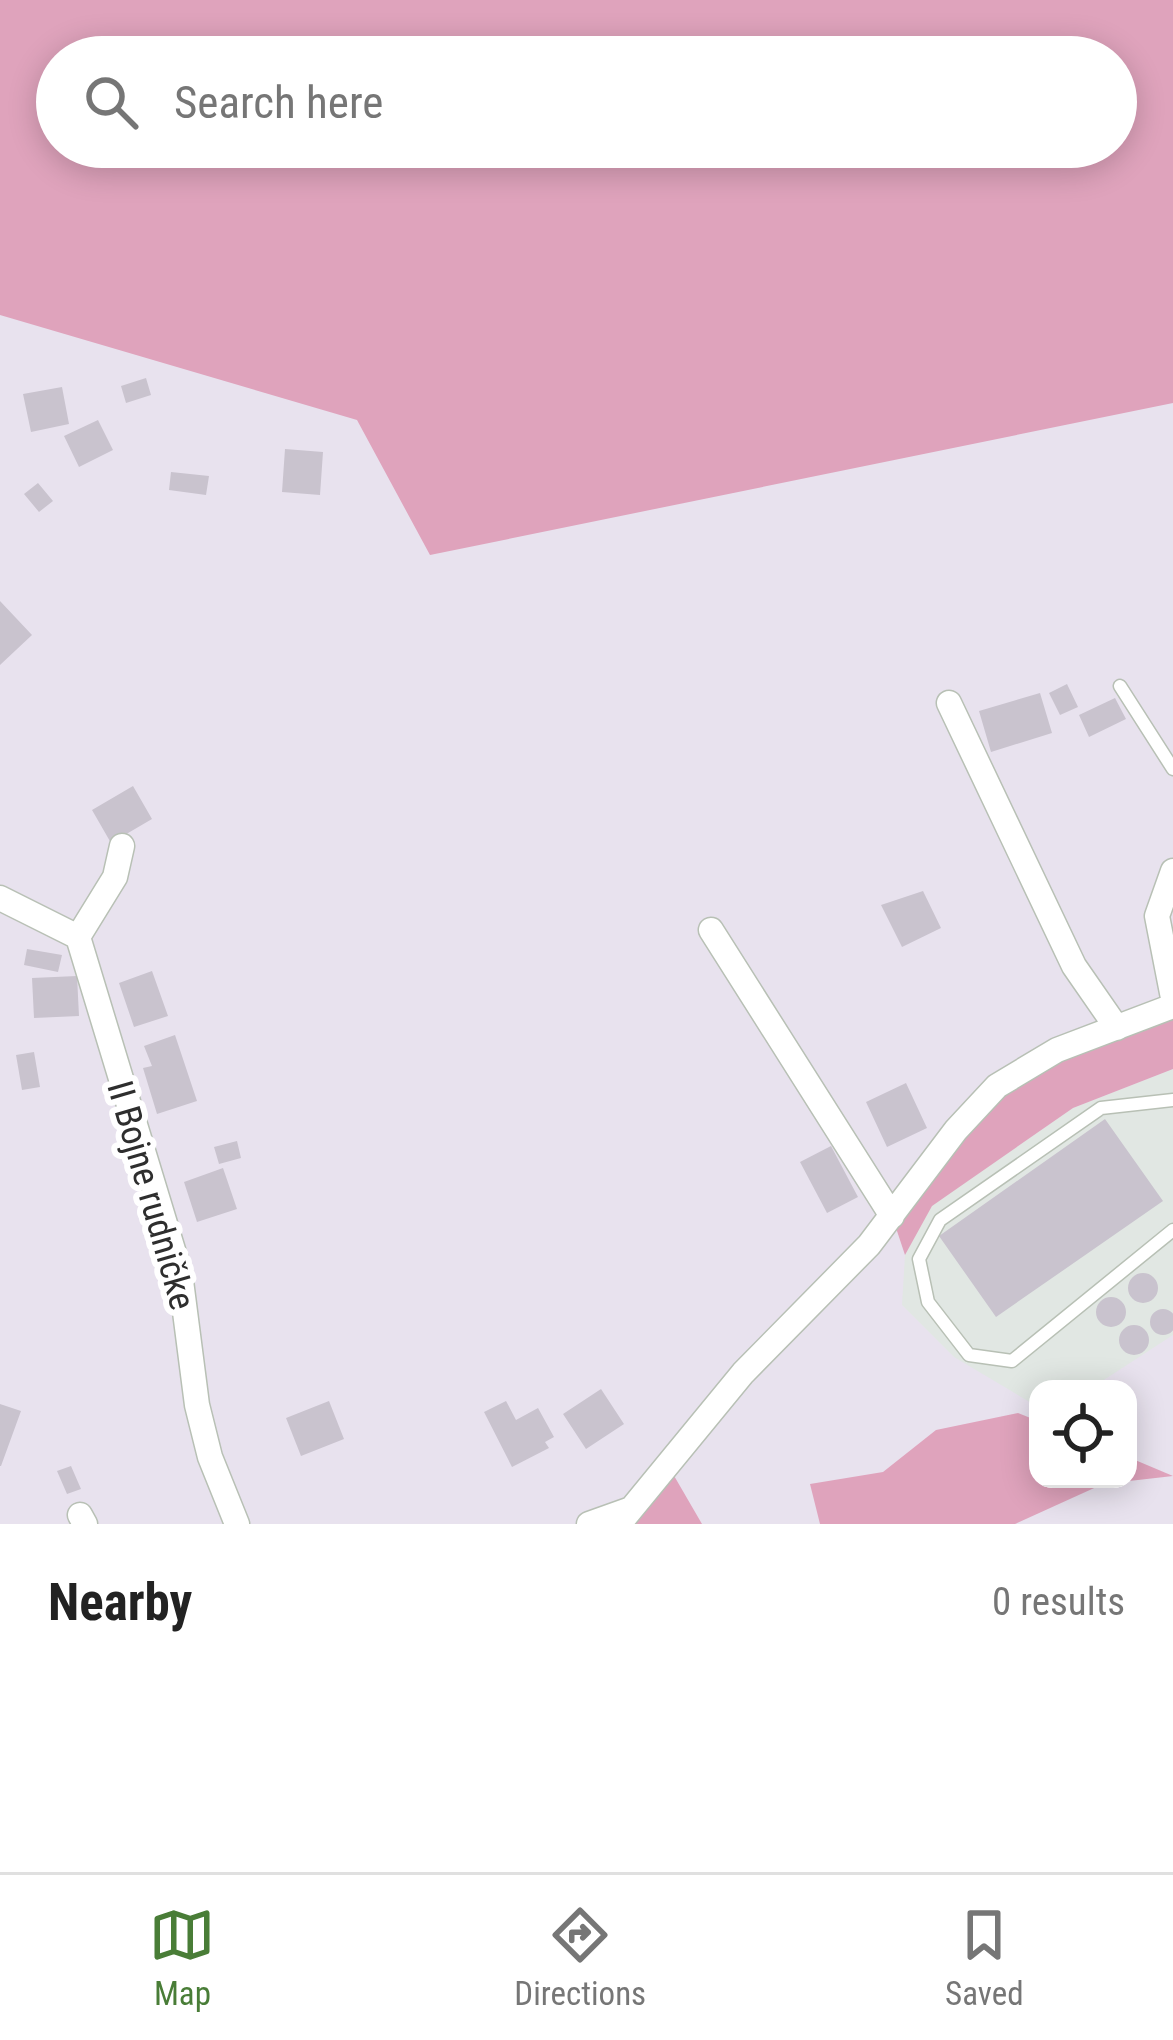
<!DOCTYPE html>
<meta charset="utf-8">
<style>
body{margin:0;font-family:"Roboto Condensed",sans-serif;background:#f6f6f6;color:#222}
.controls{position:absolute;right:36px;bottom:36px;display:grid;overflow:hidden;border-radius:24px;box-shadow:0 6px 30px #0003}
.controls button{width:108px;height:108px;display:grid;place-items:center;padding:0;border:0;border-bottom:3px solid #e0e0e0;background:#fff;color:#222;font:60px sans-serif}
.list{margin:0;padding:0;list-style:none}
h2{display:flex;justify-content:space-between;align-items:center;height:156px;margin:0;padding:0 48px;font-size:51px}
h2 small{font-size:39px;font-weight:400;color:#767676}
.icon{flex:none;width:66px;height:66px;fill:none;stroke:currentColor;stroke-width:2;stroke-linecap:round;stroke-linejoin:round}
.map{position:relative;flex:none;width:1173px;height:1524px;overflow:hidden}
.search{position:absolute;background:#fff;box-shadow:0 6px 30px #0003;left:36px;right:36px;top:36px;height:132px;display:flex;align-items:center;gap:30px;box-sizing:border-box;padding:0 42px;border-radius:66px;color:#767676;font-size:45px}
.sheet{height:348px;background:#fff}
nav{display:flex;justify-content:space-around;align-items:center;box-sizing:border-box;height:168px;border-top:3px solid #e0e0e0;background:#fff;font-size:33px;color:#767676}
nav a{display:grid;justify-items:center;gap:6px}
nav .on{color:#497d37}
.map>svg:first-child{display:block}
.industrial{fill:#e1e7e3}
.green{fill:#dfa3bc;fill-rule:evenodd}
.building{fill:#c9c3ce}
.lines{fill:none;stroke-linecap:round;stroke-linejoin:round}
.service-casing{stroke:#b8c0b5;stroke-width:15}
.minor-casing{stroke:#b8c0b5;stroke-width:27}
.service{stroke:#fff;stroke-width:12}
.minor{stroke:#fff;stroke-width:24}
.labels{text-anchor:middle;stroke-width:12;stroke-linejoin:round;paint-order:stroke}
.street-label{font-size:36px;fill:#2e2e2e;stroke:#fff}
</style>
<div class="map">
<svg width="1173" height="1524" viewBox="0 0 1173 1524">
<rect width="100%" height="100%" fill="#e8e2ee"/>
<!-- industrial -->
<path class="industrial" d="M1173,1069V1335L1090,1389H1038V1407L954,1357L902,1305L905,1255L931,1206L1073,1108Z"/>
<!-- green -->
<path class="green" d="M0,0H1173V403L430,555L357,420L0,315ZM57,57H1116V147H57Z
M1173,1006V1069L1073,1108L932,1206L905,1255L892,1216L997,1086Z
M1018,1413L1038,1421V1479H1128V1457L1173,1476L1103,1484L1015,1524H820L810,1484L883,1472L936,1430Z
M673,1474L702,1524H619Z"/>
<!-- building -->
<path class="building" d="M146,378L151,395L126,403L121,386Z
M62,387L69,424L31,432L23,394Z
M98,420L113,450L79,467L64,436Z
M285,449L323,452L320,495L282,492Z
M171,472L209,476L206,495L169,490Z
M38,483L53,501L39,512L24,494Z
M0,601L32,635L0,665Z
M1067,684L1078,707L1060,715L1049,693Z
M1040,693L1052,733L991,752L979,711Z
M1115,698L1126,719L1089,737L1079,715Z
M133,786L152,819L111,843L92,810Z
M923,891L941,928L902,947L881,905Z
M27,949L62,955L58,972L24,965Z
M152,971L168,1016L134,1027L119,983Z
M77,976L79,1016L34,1018L32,978Z
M175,1035L197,1101L157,1114L143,1068L152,1066L144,1046Z
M34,1052L40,1087L22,1090L16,1055Z
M906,1083L927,1128L887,1147L866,1102Z
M1105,1119L1163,1201L996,1317L939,1236Z
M237,1141L241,1158L219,1164L214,1147Z
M831,1146L858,1197L827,1213L800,1162Z
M223,1168L237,1209L197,1222L184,1182Z
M1128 1288a15 15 0 1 1 30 0a15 15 0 1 1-30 0Z
M1096 1312a15 15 0 1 1 30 0a15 15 0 1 1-30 0Z
M1150 1322a13 13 0 1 1 26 0a13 13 0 1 1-26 0Z
M1119 1340a15 15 0 1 1 30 0a15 15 0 1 1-30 0Z
M601,1389L624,1424L586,1449L563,1414Z
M329,1401L344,1439L301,1456L286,1418Z
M506,1401L516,1420L538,1408L554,1437L545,1442L549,1448L512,1467L484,1412Z
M0,1404L21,1411L1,1466H0Z
M71,1466L81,1489L67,1494L57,1471Z"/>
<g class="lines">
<!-- service casing -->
<g class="service-casing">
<path id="service" d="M1120,686L1173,769
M1173,1100L1101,1108L940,1220L919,1259L928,1302L969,1355L1012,1361L1173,1230"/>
</g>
<!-- minor casing -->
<g class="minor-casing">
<path id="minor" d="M949,703L1074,966L1117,1028
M1173,871L1157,916L1173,998
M0,898L78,937L180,1273L197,1405L210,1457L237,1524
M711,930L892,1216
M78,937L115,877L122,846
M80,1515L85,1524
M589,1524L631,1509
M619,1524L743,1373L869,1245L956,1130L997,1086L1057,1050L1173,1006"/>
</g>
<!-- service -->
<use href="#service" class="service"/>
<!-- minor -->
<use href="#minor" class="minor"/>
</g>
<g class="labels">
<!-- street labels -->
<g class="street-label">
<text transform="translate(152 1195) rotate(74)" y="13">II Bojne rudničke</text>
</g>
</g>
</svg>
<div class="controls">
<button><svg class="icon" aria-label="locate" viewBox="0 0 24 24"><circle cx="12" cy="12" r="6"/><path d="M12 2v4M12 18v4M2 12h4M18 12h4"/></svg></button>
</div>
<div class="search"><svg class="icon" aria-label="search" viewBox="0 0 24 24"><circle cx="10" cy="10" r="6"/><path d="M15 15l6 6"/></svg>Search here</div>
</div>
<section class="sheet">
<h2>Nearby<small>0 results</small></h2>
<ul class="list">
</ul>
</section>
<nav>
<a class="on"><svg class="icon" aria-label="map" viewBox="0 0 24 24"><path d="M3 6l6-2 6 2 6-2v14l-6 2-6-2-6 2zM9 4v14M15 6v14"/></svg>Map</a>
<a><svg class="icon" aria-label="directions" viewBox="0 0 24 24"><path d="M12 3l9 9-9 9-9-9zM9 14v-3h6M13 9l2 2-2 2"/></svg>Directions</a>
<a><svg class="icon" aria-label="saved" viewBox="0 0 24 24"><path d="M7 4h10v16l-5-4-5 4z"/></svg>Saved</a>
</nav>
